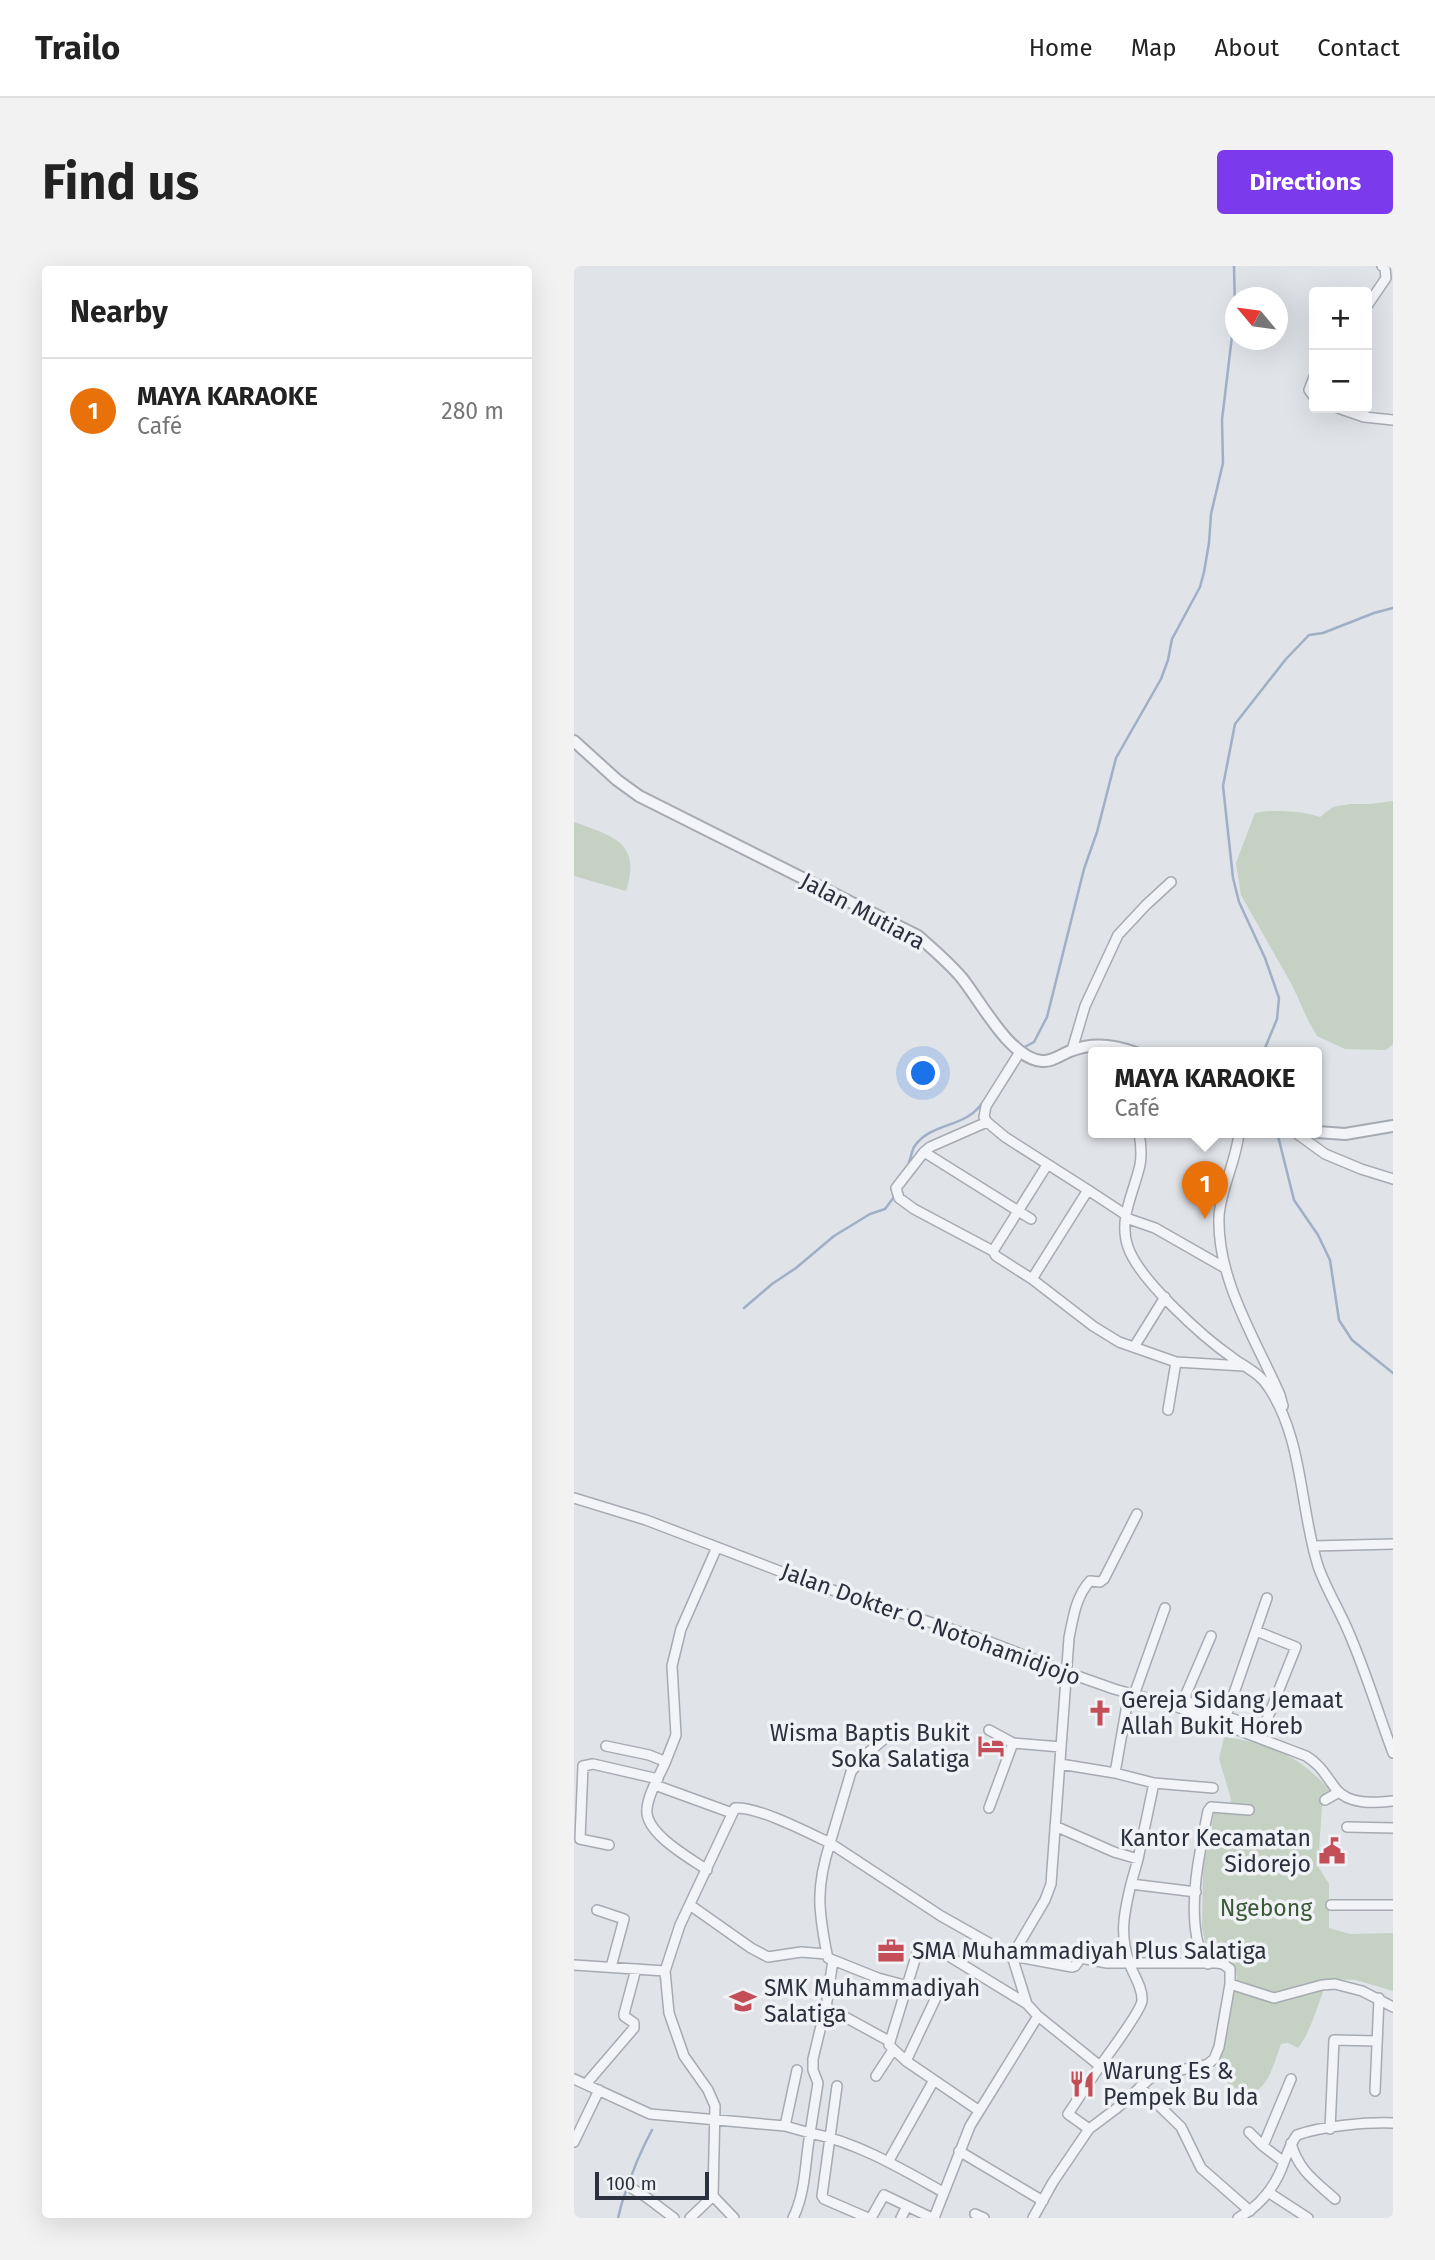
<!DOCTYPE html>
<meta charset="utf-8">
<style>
body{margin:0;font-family:"Fira Sans",sans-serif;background:#f2f2f2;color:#222}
.controls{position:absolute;right:21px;top:21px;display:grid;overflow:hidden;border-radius:7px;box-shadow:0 7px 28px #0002}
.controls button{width:63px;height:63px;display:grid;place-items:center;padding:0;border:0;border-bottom:2px solid #e0e0e0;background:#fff;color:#222;font:35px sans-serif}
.compass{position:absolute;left:651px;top:21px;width:63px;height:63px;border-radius:50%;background:#fff;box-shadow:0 7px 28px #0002;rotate:299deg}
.scale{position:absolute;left:21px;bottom:18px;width:114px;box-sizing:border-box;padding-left:7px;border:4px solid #2a303e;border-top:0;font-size:19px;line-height:24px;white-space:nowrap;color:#2a303e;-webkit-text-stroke:5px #f0f2f6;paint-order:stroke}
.you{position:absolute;left:350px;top:808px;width:24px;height:24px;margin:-18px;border:5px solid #fff;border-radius:50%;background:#1a73e8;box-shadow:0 0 0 10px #1a73e833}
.badge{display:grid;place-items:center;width:46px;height:46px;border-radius:50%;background:#7c3aed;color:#fff;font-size:23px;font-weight:700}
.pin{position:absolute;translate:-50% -58px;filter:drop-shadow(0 2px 4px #0008)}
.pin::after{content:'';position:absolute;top:37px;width:24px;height:21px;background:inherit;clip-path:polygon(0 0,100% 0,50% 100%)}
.popup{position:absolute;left:514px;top:781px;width:234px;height:91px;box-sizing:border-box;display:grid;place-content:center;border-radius:7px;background:#fff;filter:drop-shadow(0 2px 5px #0005);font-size:23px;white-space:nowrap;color:#767676}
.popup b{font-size:26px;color:#222}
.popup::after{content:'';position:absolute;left:50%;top:100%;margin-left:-14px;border:14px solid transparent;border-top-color:#fff}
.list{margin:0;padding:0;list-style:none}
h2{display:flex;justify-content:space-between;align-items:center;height:91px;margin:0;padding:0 28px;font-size:30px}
h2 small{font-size:23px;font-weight:400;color:#767676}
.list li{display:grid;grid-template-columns:46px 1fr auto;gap:21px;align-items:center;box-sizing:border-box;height:105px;padding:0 28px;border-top:2px solid #e0e0e0}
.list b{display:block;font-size:26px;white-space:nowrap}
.list p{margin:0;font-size:23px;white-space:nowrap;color:#767676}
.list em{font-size:23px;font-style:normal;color:#767676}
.map{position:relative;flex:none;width:819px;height:1952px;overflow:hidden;border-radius:7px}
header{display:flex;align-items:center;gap:42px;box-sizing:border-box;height:98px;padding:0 35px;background:#fff;border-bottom:2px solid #e0e0e0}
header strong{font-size:33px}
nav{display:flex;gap:38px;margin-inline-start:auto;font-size:24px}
.intro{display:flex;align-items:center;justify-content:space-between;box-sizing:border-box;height:168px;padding:0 42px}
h1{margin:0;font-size:49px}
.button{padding:18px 32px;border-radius:7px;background:#7c3aed;color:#fff;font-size:24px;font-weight:700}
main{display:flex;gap:42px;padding:0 42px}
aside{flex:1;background:#fff;border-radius:7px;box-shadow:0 7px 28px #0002}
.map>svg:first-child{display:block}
.green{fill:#c5d1c2}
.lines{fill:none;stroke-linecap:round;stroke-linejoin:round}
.stream{stroke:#9eafc6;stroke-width:2.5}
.minor-casing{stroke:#a6aab2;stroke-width:12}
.tertiary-casing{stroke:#a6aab2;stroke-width:14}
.minor{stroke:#f3f4f7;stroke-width:9}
.tertiary{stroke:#f3f4f7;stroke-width:10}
.labels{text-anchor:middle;stroke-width:7;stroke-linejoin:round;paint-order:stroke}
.street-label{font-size:23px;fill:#2a303e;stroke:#f0f2f6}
.poi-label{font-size:23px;fill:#2a303e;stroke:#f0f2f6;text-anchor:start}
.park-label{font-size:23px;fill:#3c5938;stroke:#f0f2f6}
</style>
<header>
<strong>Trailo</strong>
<nav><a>Home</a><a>Map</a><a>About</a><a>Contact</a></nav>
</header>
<div class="intro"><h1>Find us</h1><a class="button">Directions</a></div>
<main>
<aside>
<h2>Nearby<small></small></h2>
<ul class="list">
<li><span class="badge" style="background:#e8710a">1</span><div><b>MAYA KARAOKE</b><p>Café</p></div><em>280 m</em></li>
</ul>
</aside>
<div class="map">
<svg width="819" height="1952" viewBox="0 0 819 1952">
<rect width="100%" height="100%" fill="#e0e3e8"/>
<!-- green -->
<path class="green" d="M819,535V778L812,784L771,783L743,770L735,756L718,719L667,629L662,597L681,547C697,543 731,545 746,551L759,541L776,538H797Z
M0,556C38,570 68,576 52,625L0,610Z
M650,1471C697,1477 725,1490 757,1525V1531L748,1540L744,1600L755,1618V1662L776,1668L819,1667V1725L782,1714L754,1713C744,1736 739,1762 724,1782L714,1777L707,1778C702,1791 697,1813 685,1823C672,1832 650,1818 644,1804C643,1801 643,1797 643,1793L650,1783L663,1711L661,1700L654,1694L640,1692L633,1686L628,1662L629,1602L641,1543L656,1539L657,1533L645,1493Z"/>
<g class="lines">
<!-- stream -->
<path class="stream" d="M447,783L460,776L473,751L510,603L523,566L542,492L587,413L594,394L598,373L626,321L630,306L635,277L637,248L649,197L648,154L661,45L660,0
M689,787L703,753L705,732L691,692L665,636L659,612L649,520L661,458L712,393L735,369L749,367L800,347L819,342
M699,867L704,870L720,934L744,969L756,994L765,1054L778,1074L819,1107
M333,902C336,896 337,887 340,881C352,862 376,861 393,851C402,846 407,839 413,831
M170,1042L198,1018L222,1002L260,970L296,948L311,943L320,931
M44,1952C46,1945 47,1938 50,1931C57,1909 67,1884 78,1864"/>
<!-- minor casing -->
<g class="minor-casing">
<path id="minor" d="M793,40L812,12L811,2L808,0
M740,111L735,124L740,131
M764,142L790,151L819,154
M498,784L511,740L544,669L572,639L597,616
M446,786L412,840L410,851L413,856L431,871L514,924
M413,856L356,881L350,886L457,953
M565,867C567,878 568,888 566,899C560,926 544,953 554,981C565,1014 630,1072 659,1092C671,1101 687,1108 695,1122C729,1173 726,1243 744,1300C752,1323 766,1345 775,1367C792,1406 804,1447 819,1487
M665,867C662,896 646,925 645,951C643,1014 682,1074 706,1129L709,1140
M722,867L751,888L787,903L819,913
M350,886L322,922L325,932L340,943L419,985
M552,949L514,924L458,1013L519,1060L545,1076L602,1096L670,1100
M552,952L581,962L651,1002
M458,1013L422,990L419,985L473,899
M560,1081L591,1031
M594,1144L602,1096
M0,1232L72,1254L234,1316L416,1376L492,1406L540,1423L598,1439L732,1490C746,1498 752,1510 762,1523C775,1539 800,1537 819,1535
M739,1280L819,1278
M637,1370L612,1428V1435L686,1463L690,1461L722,1381L682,1365
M560,1429L591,1342
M651,1453L693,1332
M415,1464L439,1477
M309,1474L289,1491L277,1506L256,1577L367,1650L438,1690L498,1701L501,1700L507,1692L533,1697H643L649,1698L656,1703V1718L645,1781L640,1793L634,1798L624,1801L581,1808L543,1842L515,1863L494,1848L526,1800
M32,1480L75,1489L90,1495L91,1497C85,1511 74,1528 73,1543C70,1567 116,1592 133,1604
M91,1497L102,1469L98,1400L107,1363L143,1281
M486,1498L541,1507L580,1517L564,1593L557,1618
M541,1507L555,1427
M580,1517L639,1522
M81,1519L158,1547
M751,1534L765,1526
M415,1542L439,1477L487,1481
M481,1560L540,1586L564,1593
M773,1561L819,1562
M35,1579L6,1573L9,1500L19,1498L84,1513
M116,1639L177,1682L194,1691L227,1686L253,1688L254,1692L304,1712L334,1720
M757,1639H819
M23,1644L50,1653L37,1701
M634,1698C630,1690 625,1682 623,1673C615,1632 626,1585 634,1545L637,1541L675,1544
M0,1699L91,1705
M656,1718L700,1732L748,1719L761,1718L788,1725L819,1741
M251,1740L315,1775
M464,1750L526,1800C534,1789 566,1746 568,1735C569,1722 560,1710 556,1699C545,1669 550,1647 557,1618L622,1626
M332,1795L367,1721
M302,1810L319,1784
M0,1813L76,1848L211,1860L236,1867L244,1817L239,1804V1793L253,1735L259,1694
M12,1818L60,1762V1757L50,1750V1748L62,1703
M263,1820L248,1930L250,1933L294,1952
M566,1821L607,1861L627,1902L676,1945
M801,1825L805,1732
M404,1844L332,1795L315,1779L343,1687L353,1684L368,1686L453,1738
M211,1860L223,1804
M756,1863L760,1774L803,1775
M675,1866L689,1880
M0,1876L25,1824
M717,1877C724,1904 741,1915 761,1933
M385,1885L469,1935
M314,1896L360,1814
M710,1896L689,1880L717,1813
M59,1923L72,1931L100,1952
M694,1926L734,1952
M139,1930L160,1952
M401,1948L410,1952
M116,1952L139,1930L141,1840L134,1824L110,1790L95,1747L91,1705L106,1659L161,1542C183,1540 235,1567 256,1577C242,1621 244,1643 253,1688
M219,1952C232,1926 231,1895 236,1867C283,1876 328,1903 369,1926
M297,1952L310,1929L333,1940
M327,1952L333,1940L358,1952
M360,1952L396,1860L464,1750L453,1738L438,1690L471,1634L477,1618L495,1372C499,1352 502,1330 516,1315L526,1316L530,1313L563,1248
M459,1952L479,1916L515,1863
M664,1952C684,1941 698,1925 707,1904C712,1892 715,1879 723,1869C748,1860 793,1856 819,1857"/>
</g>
<!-- tertiary casing -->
<g class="tertiary-casing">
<path id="tertiary" d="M0,475L43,514L65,530L344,670C359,683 374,696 387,711C406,734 436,793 468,795C479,796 489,787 499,784C520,776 541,779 562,787
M743,866L771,868L819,860"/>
</g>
<!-- minor -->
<use href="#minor" class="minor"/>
<!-- tertiary -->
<use href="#tertiary" class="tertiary"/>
</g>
<!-- icons -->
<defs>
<g id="church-bare" transform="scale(2.1)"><path d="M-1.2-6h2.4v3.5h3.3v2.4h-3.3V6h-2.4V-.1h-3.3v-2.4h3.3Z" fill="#c44e58" stroke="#f0f2f6" stroke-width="2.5" paint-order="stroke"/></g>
<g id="hotel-bare" transform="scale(2.1)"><path d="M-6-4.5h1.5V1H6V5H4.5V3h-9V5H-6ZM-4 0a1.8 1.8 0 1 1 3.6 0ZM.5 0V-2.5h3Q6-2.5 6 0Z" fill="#c44e58" stroke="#f0f2f6" stroke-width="2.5" paint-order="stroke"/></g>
<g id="civic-bare" transform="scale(2.1)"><path d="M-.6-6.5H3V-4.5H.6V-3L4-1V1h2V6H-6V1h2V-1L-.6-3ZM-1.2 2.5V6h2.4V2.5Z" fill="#c44e58" stroke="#f0f2f6" stroke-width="2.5" paint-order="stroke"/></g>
<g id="office-bare" transform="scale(2.1)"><path d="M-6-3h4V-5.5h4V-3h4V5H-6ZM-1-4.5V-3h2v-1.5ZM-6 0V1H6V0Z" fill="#c44e58" stroke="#f0f2f6" stroke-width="2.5" paint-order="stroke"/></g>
<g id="school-bare" transform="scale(2.1)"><path d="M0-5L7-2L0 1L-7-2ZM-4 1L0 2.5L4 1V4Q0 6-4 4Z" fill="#c44e58" stroke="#f0f2f6" stroke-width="2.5" paint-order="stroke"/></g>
<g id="restaurant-bare" transform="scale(2.1)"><path d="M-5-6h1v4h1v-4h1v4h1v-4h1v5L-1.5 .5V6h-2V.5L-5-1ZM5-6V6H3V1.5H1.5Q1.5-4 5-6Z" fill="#c44e58" stroke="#f0f2f6" stroke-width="2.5" paint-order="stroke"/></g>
</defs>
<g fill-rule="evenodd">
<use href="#church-bare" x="526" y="1447"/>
<use href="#hotel-bare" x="417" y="1480"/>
<use href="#civic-bare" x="758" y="1585"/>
<use href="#office-bare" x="317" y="1685"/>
<use href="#school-bare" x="169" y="1735"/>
<use href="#restaurant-bare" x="508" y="1818"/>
</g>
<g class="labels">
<!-- street labels -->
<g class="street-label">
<text transform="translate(289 645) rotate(28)" y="8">Jalan Mutiara</text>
<text transform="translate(357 1358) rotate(20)" y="8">Jalan Dokter O. Notohamidjojo</text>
</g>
<!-- poi labels -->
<g class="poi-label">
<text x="547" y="1442">Gereja Sidang Jemaat<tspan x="547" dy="26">Allah Bukit Horeb</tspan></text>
<text x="396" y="1475" text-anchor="end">Wisma Baptis Bukit<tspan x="396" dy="26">Soka Salatiga</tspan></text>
<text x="737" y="1580" text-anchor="end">Kantor Kecamatan<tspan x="737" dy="26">Sidorejo</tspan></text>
<text x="338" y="1693">SMA Muhammadiyah Plus Salatiga</text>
<text x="190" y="1730">SMK Muhammadiyah<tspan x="190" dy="26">Salatiga</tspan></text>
<text x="529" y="1813">Warung Es &amp;<tspan x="529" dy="26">Pempek Bu Ida</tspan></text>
</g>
<!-- park labels -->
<g class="park-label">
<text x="692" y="1650">Ngebong</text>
</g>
</g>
</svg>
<div class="controls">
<button>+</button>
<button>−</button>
</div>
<svg class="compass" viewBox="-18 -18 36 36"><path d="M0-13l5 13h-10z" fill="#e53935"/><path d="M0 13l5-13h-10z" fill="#767676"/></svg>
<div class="scale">100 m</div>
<div class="you"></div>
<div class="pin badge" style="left:631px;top:953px;background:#e8710a">1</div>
<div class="popup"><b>MAYA KARAOKE</b>Café</div>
</div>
</main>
